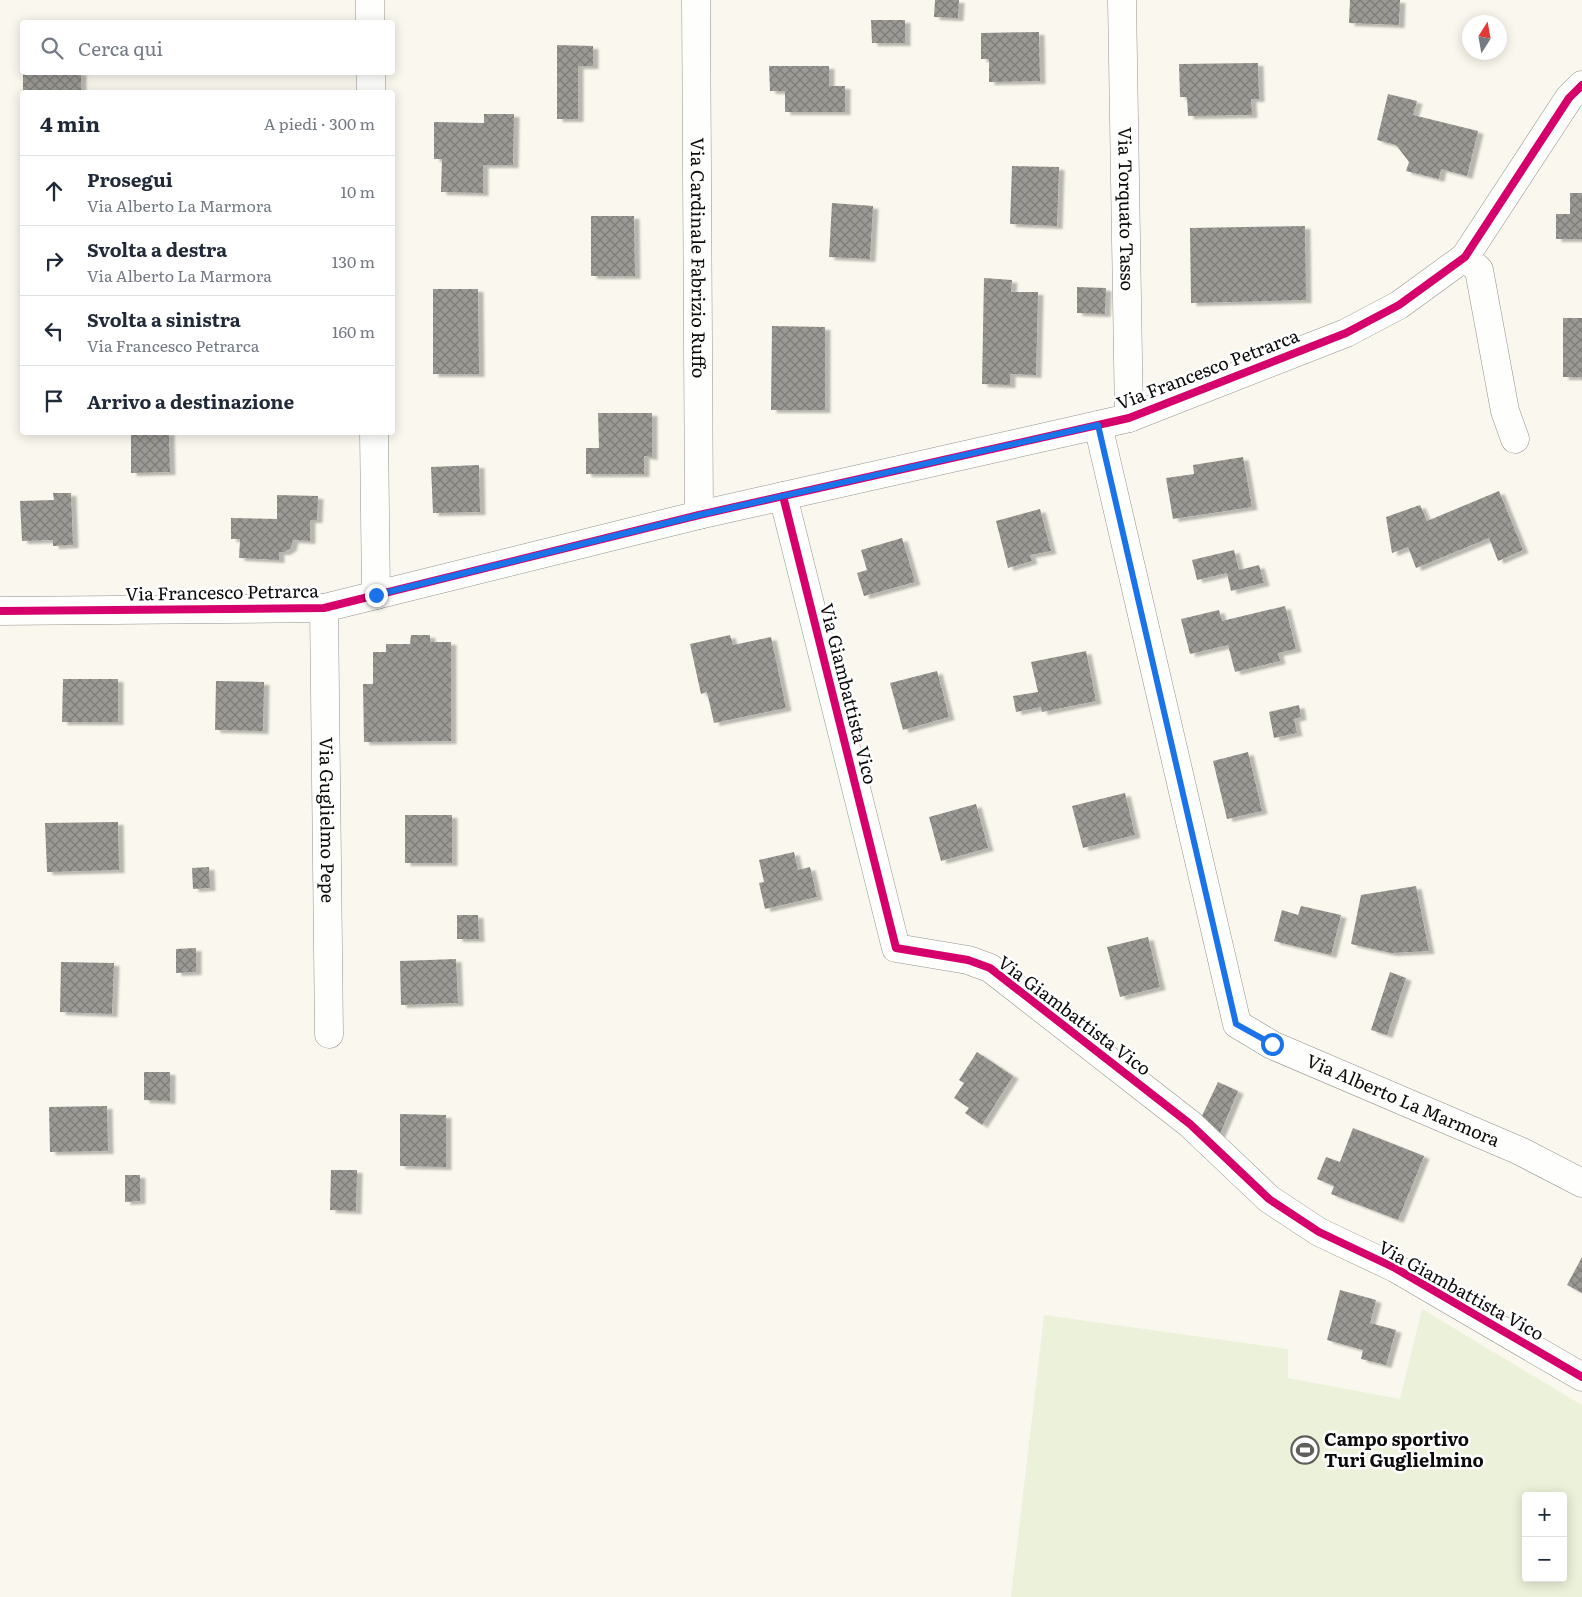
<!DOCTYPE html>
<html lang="it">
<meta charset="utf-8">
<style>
body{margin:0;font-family:Literata,serif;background:#f2f2f3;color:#1f2937}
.controls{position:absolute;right:15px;bottom:15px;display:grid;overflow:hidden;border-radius:5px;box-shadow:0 2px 12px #0003}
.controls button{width:45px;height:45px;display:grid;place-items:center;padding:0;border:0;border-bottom:1px solid #e0e1e3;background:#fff;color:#1f2937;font:25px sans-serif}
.compass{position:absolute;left:1462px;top:15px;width:45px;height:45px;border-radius:50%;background:#fff;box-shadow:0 2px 12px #0003;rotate:11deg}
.stop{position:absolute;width:15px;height:15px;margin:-11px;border:4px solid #1a73e8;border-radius:50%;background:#fff}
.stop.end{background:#1a73e8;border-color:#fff;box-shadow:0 1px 5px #0008}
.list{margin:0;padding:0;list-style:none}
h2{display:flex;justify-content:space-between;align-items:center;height:65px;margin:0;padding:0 20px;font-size:21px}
h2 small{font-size:16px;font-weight:400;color:#747a83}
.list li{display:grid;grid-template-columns:32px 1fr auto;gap:15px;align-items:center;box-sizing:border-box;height:70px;padding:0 20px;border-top:1px solid #e0e1e3}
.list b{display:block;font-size:19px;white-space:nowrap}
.list p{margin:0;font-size:16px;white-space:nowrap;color:#747a83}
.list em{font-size:16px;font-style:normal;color:#747a83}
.icon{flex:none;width:28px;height:28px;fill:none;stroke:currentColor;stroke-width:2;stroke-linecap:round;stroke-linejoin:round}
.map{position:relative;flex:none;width:1582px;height:1597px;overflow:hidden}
.search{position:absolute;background:#fff;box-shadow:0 2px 12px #0003;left:20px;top:20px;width:375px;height:55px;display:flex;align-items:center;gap:12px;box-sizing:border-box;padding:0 18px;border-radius:5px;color:#747a83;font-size:19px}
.panel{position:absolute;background:#fff;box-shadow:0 2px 12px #0003;left:20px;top:90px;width:375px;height:345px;border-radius:5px}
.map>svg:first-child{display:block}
.pitch{fill:#ecf2d9;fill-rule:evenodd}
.building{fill:url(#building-cross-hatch);filter:url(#shadow)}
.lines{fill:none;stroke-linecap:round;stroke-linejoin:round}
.minor-casing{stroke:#93928d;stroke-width:29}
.minor{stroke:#fefefc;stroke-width:28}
.cycleway-casing{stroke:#fff;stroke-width:11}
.cycleway{stroke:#d6006c;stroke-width:8}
.route{stroke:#1a73e8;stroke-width:6}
.labels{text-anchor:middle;stroke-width:5;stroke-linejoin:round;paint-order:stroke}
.street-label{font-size:18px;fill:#0b0b0b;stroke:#fff}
.poi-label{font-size:18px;font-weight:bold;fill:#0b0b0b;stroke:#fff;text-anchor:start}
</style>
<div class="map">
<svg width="1582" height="1597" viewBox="0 0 1582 1597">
<defs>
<pattern id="building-cross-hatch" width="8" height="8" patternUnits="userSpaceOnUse" patternTransform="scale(1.25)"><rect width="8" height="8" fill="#9c9a95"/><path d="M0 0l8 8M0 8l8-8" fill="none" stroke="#7d7c78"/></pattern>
<filter id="shadow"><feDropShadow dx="5.5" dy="3" stdDeviation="1" flood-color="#0004"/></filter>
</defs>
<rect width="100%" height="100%" fill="#faf8ee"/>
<!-- pitch -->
<path class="pitch" d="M1422,1309L1582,1405V1597H1011L1044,1315L1288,1349V1378L1400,1399ZM1526,1496H1563V1578H1526Z"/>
<!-- building -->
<path class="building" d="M935,0H959L958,18L934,17Z
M1350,0H1400L1399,25L1349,23Z
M871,20H905V43H872Z
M1039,32L1040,81L989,82V59H981V33Z
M557,45L593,46V66H578V119H557Z
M1258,63L1259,99H1251L1252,115L1188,116L1187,97H1180L1179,64Z
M769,66H829V86H845V112H785V91H770Z
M23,72H81V92H23Z
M1388,94L1417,101L1413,115L1478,131L1467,176L1441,169L1439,179L1406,171L1409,162L1396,145L1377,140Z
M484,114H514L513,165H483V193L441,192L442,159H434V122L484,123Z
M1012,166L1059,167L1057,226L1010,224Z
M1570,193H1582V239H1556V214H1570Z
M832,203L873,206L870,259L829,257Z
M591,216H634L635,276H591Z
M1305,226L1306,300L1191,303L1190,228Z
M984,278L1012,280L1011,292H1038L1036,375L1010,374V385L982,384Z
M1077,287L1106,288L1105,314L1077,313Z
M433,289H478L479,374H433Z
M1563,318H1582V377H1563Z
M772,326L825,327V410H771Z
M598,413H652V457L644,456V474H586V448H599Z
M131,432H169L170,472L131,473Z
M1243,457L1252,507L1173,519L1166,478L1194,474L1193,465Z
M479,465L480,512L433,513L431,467Z
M1499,491L1523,550L1498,561L1489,538L1416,568L1408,547L1392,553L1386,517L1420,505L1427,521Z
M53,493H71L73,545L53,546V540L22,541L20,501L54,500Z
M277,495L318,496L317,520H310V541L293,540L291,548L285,552H279V560L239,558L240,539H231V518L277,519Z
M1040,509L1051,551L1030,555L1032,561L1008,568L996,521Z
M902,538L915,582L864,596L857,573L867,570L861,550Z
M1234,550L1239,570L1259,565L1264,583L1231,591L1227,573L1197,580L1192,560Z
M1285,606L1296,649L1278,653L1280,661L1235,672L1228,645L1190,654L1181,619L1219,610L1222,621Z
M411,635H430V642H451V741L364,742L363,684H373V652H386V644H410Z
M730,635L733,645L771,637L786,708L714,723L707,692L701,694L690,644Z
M1086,651L1096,701L1042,712L1041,707L1016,712L1013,696L1038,692L1031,662Z
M937,671L949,717L903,730L890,683Z
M63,679H118V722H62Z
M216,681L264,682L263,731L215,730Z
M1299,705L1301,717L1294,719L1297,733L1274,738L1269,712Z
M1248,752L1262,811L1227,819L1213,761Z
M1125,793L1135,835L1083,848L1072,806Z
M976,804L988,848L941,861L929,817Z
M405,815H452V863H405Z
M118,822L119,870L47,872L45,823Z
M794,852L798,870L810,867L817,897L765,909L759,883L764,882L759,860Z
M209,867L210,888L193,889L192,868Z
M1416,886L1429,951L1391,953L1351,944L1361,895Z
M1301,906L1341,915L1331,955L1274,941L1282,910L1298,915Z
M457,915H478L479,939H457Z
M1148,937L1160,987L1120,997L1107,947Z
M196,948V972L176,973V949Z
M456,959L458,1003L401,1005L400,961Z
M61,962L114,963L112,1014L60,1012Z
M1390,972L1406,978L1387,1035L1371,1030Z
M977,1052L1013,1076L982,1125L965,1113L969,1108L954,1098L964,1083L959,1080Z
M144,1072H170V1101L144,1100Z
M1218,1082L1238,1091L1219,1136L1200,1120Z
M107,1106L108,1151L50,1152L49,1107Z
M400,1114L446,1115V1167L400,1166Z
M1353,1128L1424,1156L1398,1220L1331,1194L1334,1186L1317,1179L1326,1157L1340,1162Z
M331,1170H357L356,1211L330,1210Z
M125,1175H140V1201L125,1202Z
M1582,1257V1293L1567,1285Z
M1340,1290L1376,1300L1370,1323L1396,1330L1386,1365L1361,1359L1363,1350L1327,1340Z"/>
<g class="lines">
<!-- minor casing -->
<g class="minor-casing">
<g id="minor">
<path d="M370,0V22"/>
<path id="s1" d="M696,0L699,515"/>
<path id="s2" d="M1122,0L1129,418"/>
<path d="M371,72V92"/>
<path d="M1465,257L1479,270L1505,411L1515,439"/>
<path id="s3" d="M1098,425L1237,1024L1272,1045L1520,1151L1582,1183"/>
<path d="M374,432L376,595"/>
<path d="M783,496L896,948L968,960L990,968L1190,1124L1269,1199L1319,1232L1395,1268L1582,1377"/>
<path id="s4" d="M324,608L329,1034"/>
<path d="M0,611L324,608L699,515L1129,418L1346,333L1399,305L1465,257L1569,98L1582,85"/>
</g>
</g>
<!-- minor -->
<use href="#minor" class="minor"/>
<!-- cycleway casing -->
<g class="cycleway-casing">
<path id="cycleway" d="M783,496L896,948L968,960L990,968L1190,1124L1269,1199L1319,1232L1395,1268L1582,1377
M0,611L324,608L699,515L1129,418L1346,333L1399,305L1465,257L1569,98L1582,85"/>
</g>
<!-- cycleway -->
<use href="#cycleway" class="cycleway"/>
</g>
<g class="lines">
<!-- route -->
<path class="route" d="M376,595L699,515L1098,425L1236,1024L1272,1044"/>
</g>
<!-- icons -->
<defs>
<g id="stadium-ring" transform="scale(1.4375)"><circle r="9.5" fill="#fff" stroke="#5f5e5a" stroke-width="1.5"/><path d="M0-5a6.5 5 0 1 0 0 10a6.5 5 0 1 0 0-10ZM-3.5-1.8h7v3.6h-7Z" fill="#5f5e5a"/></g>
</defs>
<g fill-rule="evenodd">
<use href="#stadium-ring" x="1305" y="1450"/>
</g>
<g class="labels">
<!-- street labels -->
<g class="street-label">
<text dy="6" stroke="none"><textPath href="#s2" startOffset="209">Via Torquato Tasso</textPath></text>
<text dy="6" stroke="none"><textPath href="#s1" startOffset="258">Via Cardinale Fabrizio Ruffo</textPath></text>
<text transform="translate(1208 370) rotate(-21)" y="6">Via Francesco Petrarca</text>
<text transform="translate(222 593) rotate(-1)" y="6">Via Francesco Petrarca</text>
<text transform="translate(848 694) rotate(76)" y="6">Via Giambattista Vico</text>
<text dy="6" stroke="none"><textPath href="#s4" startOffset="212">Via Guglielmo Pepe</textPath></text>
<text transform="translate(1074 1016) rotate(37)" y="6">Via Giambattista Vico</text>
<text dy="6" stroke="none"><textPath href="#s3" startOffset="798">Via Alberto La Marmora</textPath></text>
<text transform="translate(1461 1291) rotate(29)" y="6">Via Giambattista Vico</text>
</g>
<!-- poi labels -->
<g class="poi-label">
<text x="1324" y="1446">Campo sportivo<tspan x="1324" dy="21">Turi Guglielmino</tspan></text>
</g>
</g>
</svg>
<div class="controls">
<button>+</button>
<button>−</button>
</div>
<svg class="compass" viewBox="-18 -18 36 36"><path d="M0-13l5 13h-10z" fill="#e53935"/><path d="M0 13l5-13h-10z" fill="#747a83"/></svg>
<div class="stop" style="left:1272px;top:1044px"></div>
<div class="stop end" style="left:376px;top:595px"></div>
<div class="search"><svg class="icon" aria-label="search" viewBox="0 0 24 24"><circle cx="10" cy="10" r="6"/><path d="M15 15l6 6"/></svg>Cerca qui</div>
<section class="panel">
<h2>4 min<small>A piedi · 300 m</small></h2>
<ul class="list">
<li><svg class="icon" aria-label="ahead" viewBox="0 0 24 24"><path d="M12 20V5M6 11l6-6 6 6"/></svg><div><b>Prosegui</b><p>Via Alberto La Marmora</p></div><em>10 m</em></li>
<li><svg class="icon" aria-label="right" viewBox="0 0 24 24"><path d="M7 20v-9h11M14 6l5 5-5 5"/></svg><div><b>Svolta a destra</b><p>Via Alberto La Marmora</p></div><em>130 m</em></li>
<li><svg class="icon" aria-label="left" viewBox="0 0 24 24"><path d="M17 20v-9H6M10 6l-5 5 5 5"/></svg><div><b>Svolta a sinistra</b><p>Via Francesco Petrarca</p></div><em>160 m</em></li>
<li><svg class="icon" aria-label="arrive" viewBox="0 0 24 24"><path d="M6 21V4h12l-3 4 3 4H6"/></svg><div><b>Arrivo a destinazione</b></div></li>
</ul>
</section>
</div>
